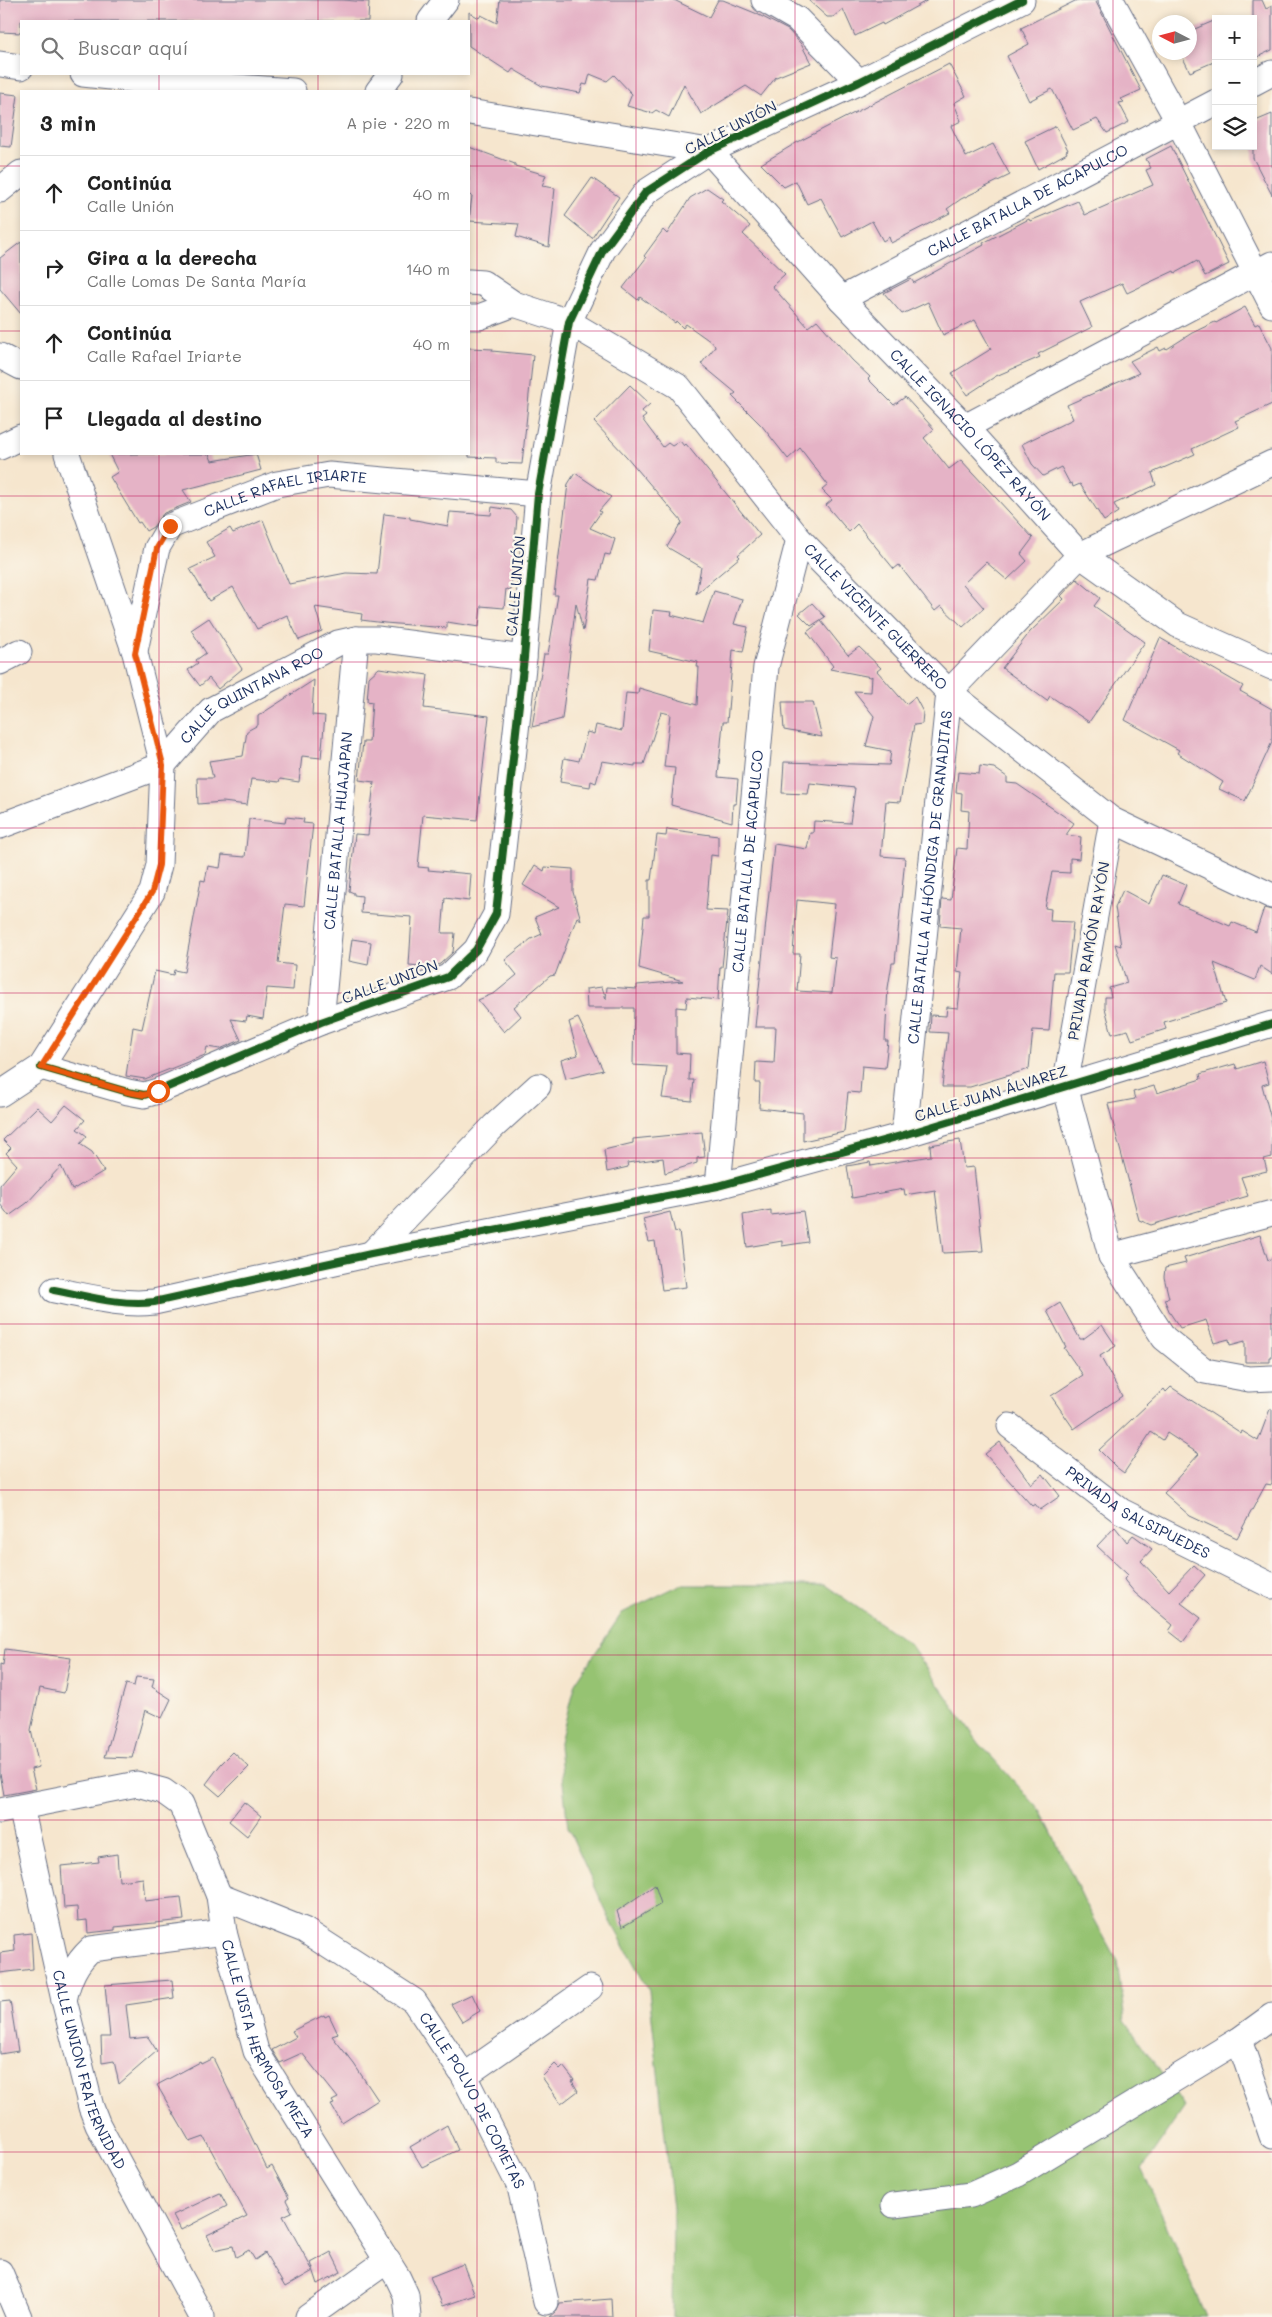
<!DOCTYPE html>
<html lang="es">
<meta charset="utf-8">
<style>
body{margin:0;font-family:Mali,sans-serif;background:#f6f6f6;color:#222}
.controls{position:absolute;right:15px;top:15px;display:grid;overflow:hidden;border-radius:0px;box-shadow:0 2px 8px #0003}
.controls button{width:45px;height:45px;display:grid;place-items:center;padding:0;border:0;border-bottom:1px solid #e0e0e0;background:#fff;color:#222;font:25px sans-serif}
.compass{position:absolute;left:1152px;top:15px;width:45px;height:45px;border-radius:50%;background:#fff;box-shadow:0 2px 8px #0003;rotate:276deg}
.stop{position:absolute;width:15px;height:15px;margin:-11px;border:4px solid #ea580c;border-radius:50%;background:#fff}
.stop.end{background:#ea580c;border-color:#fff;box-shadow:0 1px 5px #0008}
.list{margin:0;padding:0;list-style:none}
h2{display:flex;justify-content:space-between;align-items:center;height:65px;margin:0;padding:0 20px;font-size:21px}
h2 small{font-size:16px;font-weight:400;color:#767676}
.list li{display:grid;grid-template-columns:32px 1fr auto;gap:15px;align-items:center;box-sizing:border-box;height:75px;padding:0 20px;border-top:1px solid #e0e0e0}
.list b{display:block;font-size:19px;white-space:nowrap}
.list p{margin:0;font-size:16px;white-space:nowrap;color:#767676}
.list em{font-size:16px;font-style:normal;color:#767676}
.icon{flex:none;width:28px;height:28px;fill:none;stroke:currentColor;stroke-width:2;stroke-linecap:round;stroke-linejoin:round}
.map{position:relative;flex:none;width:1272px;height:2317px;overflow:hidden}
.search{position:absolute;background:#fff;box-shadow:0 2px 8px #0003;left:20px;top:20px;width:450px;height:55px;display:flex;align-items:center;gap:12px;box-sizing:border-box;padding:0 18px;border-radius:0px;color:#767676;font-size:19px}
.panel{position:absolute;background:#fff;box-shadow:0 2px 8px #0003;left:20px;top:90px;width:450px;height:365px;border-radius:0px}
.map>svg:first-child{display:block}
.green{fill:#96c372;stroke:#587968}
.building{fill:#e5b3c6;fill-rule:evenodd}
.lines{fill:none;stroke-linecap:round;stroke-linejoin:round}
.minor-casing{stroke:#686f85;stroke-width:27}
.minor{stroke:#fff;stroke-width:25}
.cycleway-casing{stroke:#fbf7ec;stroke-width:11}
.cycleway{stroke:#1b5e20;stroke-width:8}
.route{stroke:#ea580c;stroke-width:6}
.grid{fill:none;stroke:#c2185b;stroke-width:1;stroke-opacity:0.55}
.labels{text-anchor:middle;stroke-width:4.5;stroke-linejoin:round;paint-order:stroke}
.street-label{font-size:15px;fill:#1b2f5e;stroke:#fbf7ec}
</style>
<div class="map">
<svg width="1272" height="2317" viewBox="0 0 1272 2317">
<rect width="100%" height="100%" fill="#fbf7ec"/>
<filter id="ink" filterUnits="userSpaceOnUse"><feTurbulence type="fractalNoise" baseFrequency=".02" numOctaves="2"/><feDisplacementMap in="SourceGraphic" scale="10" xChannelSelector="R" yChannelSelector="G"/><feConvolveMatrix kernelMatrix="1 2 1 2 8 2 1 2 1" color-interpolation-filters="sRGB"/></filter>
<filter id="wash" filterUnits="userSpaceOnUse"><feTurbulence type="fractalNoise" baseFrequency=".0096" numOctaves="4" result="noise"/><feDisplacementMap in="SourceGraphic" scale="20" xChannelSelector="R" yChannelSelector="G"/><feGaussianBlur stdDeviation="1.12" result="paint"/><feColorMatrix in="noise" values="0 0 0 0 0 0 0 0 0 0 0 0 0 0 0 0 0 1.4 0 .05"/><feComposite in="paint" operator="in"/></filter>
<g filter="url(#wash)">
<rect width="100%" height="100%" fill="#f6e6ce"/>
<!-- green -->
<path class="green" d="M680,1585H825L910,1644L979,1743L1041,1811L1084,1900L1117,1961L1125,2021L1185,2107L1142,2169L1206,2317H672L673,2209L649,1991L610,1920L568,1828L559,1746L575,1683L622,1613Z"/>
<g id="blocks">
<!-- building -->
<path class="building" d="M0,0H343L369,2L368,21H21V33L0,32Z
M500,0H674L709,17L718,0H723L755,13L788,30L801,44L811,63L776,77L761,96L746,86L701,114L684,84L669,117L656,110L652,113L627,106L632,94L614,75L607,81L590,74L587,85L583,84L580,93L542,86L513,69L510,73L469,46V12L479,18L481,15L497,23Z
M808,0H928L883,25L882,23L855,36L843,9L833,17H827Z
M1077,0H1095L1141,90L1121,99L1124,102L1119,103L1129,122L1107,133L1097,119L1073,130L1052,89L1029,101L1007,56L1029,44L1021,28Z
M1253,0H1262L1266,9L1272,6V50L1253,59Z
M1216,20V61L1190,72L1180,52H1190V31Z
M949,64L966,96L954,103L961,121L951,126L966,157L993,144L1010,175L961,199L947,209L950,213L891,243L889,237L883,241L872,221L842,237L821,198L807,204L796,181L784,187L761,164L796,143Z
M0,93L18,95L11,147L0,146Z
M1272,114V195L1253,158V122Z
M1056,126L1068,150L1066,151L1067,153L1038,169L1025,141Z
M1171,146L1229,264L1205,276L1197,261L1175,273L1174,271L1127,293L1122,283L1080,302L1092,327L1038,354L1040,357L996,376L967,395L952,373L991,349L975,320L943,335L928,302L902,314L884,293L911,279L914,283L984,245L983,243L1029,219L1030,221L1078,201L1085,215L1153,185L1146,170L1151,168L1146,159Z
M469,147L515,164V166L546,175L542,186L555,188L549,247L516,237L519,224L469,221L472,196L469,195Z
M592,178L619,197L592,238L565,216Z
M707,188L723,199L721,201L750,226L743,234L785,274L772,286L808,327L817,320L852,360L870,377L868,379L894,405L905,397L934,429L924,438L949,469L961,460L1033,538L1021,554L1027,561L1007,580L986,562L963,584L984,608L963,627L941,606L935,611L899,565L894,569L857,524L849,532L826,505L832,500L822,490L828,485L800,448L788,459L762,426L732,396L736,393L701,364L715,347L714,344L686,324L683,328L676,321L675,323L640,297L638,300L623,288L646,258L644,256L663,230L667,234L690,198Z
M21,242V314L0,289V258Z
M1245,307L1255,325L1259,323L1272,348V404L1235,421L1239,427L1192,449L1195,454L1152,473L1156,485L1114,504L1118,512L1104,521L1080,484L1073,487L1072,483L1070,484L1061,467L1043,476L1032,464L1022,444L1073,419L1067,405L1139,373L1130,361L1158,347L1160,351L1166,348L1167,349L1192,333L1215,322L1216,323Z
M469,348L493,349L492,351L533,355L522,464L496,463V458L469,457Z
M630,385L650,404L642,411L646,416L642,419L663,447L668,443L672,446L680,441L684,446L686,444L760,535L738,555L740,557L696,594L701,567L667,547L682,522L626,456L594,422Z
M109,454H209L212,461L256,454L261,470L183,490L191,502L164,513L153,527L146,531L140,522L138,523L110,477L118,472Z
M575,473L611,497L599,511L601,512L590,528L615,539L610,555L605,554L598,580L591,579L583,631L576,603L562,719L532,727L544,654H548L558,595H554L568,484Z
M492,507L511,510L517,517L511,590L506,589L504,608L481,606L479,627L447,622V628L385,623L361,620L362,614L315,607L322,631L299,640L287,615L257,629L233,587L209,601L190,569L215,557L206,542L230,528L233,533L263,520L289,584L346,573L377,574L384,514L410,517V519L448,526L450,512L491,515Z
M1077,579L1100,598L1094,606L1145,642L1089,722L1050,696L1047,701L1002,668L1030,632L1064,599L1061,596Z
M714,591L742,599L734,624L748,627L743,652L733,650L727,722H723L718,777L738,779L736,804H733L732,822L671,805L675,768L664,767L670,714L661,712L644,764H635V766L602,761L596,783L591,781L590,787L560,782L564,758L579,761L587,732L594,734L596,725L622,731L626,693L638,694L639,688L697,705L699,667H697L698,662L649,651L653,610L672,612L671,615L703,623Z
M812,603L825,617L811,626L799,614Z
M209,618L242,669L218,689L209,678L200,686L188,670L198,663L196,660L206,653L191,630Z
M821,621L848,655L859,647L881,668L877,671L906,704L915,697L923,712L922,724L914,725L900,802L886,801L881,856L905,858L895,963H892L888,988L885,1041H888L885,1068L862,1066L860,1093L848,1092L844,1132L803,1141V1113L759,1108L760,1083H755L756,1062L774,1063L776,1027H755L774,844L807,849L810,833H813L814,821L850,823L855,788L810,783L808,794L782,793L784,762L889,765L891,751L866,746L874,716L854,691L871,692L872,676L871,677L830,669L833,666L807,632ZM797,900L835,904L829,957L836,958L832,993L797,991L800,954H793Z
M1160,638L1243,686L1240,691L1272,709V742L1245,801L1219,789L1223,782L1177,753L1179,750L1125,720Z
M379,668L428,675L424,708L489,716L477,820L423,815L418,867L429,868L428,870L471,874L469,901L445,898L442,933H455L453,952L440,964L433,967L409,965L412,917L361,913L362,896L354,895V893L349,891L355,834L368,835L374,782L359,780L363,742H369L372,702L367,701L369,677Z
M314,680L312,715L325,716L321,758L302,756L299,782L280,779L279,782L251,779L247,805L223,802L198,804L197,778H213L209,761L243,756L247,731L258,725V716Z
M782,702H813L822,737L784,730Z
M980,766L994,768L1007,777V783L1017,784L1074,823L1066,835L1081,837L1079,859L1070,858V873L1052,872L1045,908L1051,909L1050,921L1073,922L1068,972H1054L1049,1031L1033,1030L1029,1069L970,1087H942L948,1033L930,1032L931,1015L946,1016L947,1007L958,1008L962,973L957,972L961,928L940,926L942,899L951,900L957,848L967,849L969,811L961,810L962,793L956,792L958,772L979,774Z
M286,817L304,819L303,823L313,824L304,906L285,904L278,963L295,965L293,990L267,988L263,1019L247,1016L246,1021L231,1019L241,1040L220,1049L207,1047L205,1055L145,1079L126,1076L133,1027L142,1029L155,971L173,975L174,970L184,972L201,880L205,881L208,866L220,868L222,855L245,857L249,819L285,823Z
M667,829L718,836V856L711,855L706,910L728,911L722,967H720L718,1000L687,997L686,1008L676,1007V1053L690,1054L689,1080H694L692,1101L662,1098L667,1067L633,1065L634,1008H587L586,989L602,987L606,999L607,987L637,989V985L683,981L639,968L644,916H649V880H651L657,835L666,836Z
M535,865L544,871L545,867L573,869V892L581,920L577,917L555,975L550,976L514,1007L521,1016L504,1032L478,1000L495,993L517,975L505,960L531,939L542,934L535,917L559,907L523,885Z
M1162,875L1186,885L1178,904L1230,926L1232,922L1256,932L1264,908L1272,910V974L1260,966L1255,980L1214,963L1226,1003L1164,1022L1166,1029L1132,1040L1128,1030L1112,1034L1105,1008V997H1111L1109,988L1127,983L1115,944L1121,946L1115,907L1123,890L1149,904Z
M352,939L371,942L368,965L349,961Z
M578,1018L603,1070L566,1079L561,1060L578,1055L569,1022Z
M1263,1061L1269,1083L1262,1085L1272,1123V1157L1264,1159L1267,1171L1241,1177L1248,1196L1151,1225L1139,1220L1108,1104L1135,1099L1133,1092L1154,1086L1157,1093L1201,1079L1200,1074L1235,1064L1237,1069Z
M66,1105L85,1120L77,1129L87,1136L80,1144L92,1152L104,1171L72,1190L61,1166L27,1203L9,1216L0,1204V1185L17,1165L6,1153L11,1148L3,1140L37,1107L52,1121Z
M702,1132L705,1157L697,1158V1163L665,1173L663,1158L627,1163L628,1167L607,1172L604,1150L633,1143V1139Z
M960,1140L964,1168L974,1167L983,1251L943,1253L935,1190L905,1195L904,1189L852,1198L847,1166L870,1162L871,1166L931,1156L930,1145Z
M771,1210V1215L803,1211L808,1242L782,1246V1241L747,1247L743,1215Z
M670,1212L675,1232L679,1231L686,1287L662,1290L655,1241L649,1242L643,1219Z
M1260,1235L1268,1260L1272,1258V1358H1270V1362H1245V1341L1230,1345L1229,1339L1214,1343L1206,1320L1180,1328L1170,1313L1164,1299L1169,1298L1164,1277L1165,1268L1186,1263L1184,1258Z
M1060,1303L1080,1339H1083L1102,1325L1116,1346L1100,1356L1122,1396L1074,1429L1051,1396L1083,1375L1064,1348L1066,1347L1047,1311Z
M1171,1387L1241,1433L1242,1431L1258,1441L1270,1409H1272V1485L1266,1484L1237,1538L1190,1516L1164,1493L1199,1454L1167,1433L1163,1440L1151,1432L1124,1473L1116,1467L1099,1450L1164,1389L1166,1392Z
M1000,1442L1031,1484L1043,1474L1060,1496L1040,1510L1035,1504L1032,1506L985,1454Z
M1115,1527L1127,1542L1133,1535L1152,1549L1141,1561L1169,1591L1194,1565L1205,1575L1181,1603L1201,1618L1183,1642L1169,1631L1173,1625L1135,1593L1125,1581L1124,1579L1128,1575L1097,1546Z
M5,1649L71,1658L64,1693L40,1688L31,1730L39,1767L31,1769L36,1789L4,1795L0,1773V1664L3,1665Z
M136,1677L154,1679L152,1687L171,1699L162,1718L145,1710L132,1758L105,1757L126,1684L134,1686Z
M233,1752L249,1767L220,1796L206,1784L221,1764Z
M244,1802L261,1816L247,1836L229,1821Z
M117,1854L119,1881L143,1878L145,1901L181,1897L184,1920L115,1927V1930L88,1933L87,1920L78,1921L77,1907L64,1908L61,1866L99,1862L98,1857Z
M655,1885L661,1904L622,1927L617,1911Z
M31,1933L33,1969L0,1973V1953L15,1951L14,1935Z
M172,1980L174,1998L126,2005L130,2039L148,2037L157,2051L119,2084L114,2061L102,2063L101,2037H110L105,1985Z
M472,1994L480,2011L462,2022L451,2004Z
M10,2001L18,2051L0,2054V2002Z
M324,2015L325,2017L329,2015L338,2034L332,2036L354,2064L378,2100L342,2123L331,2105L334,2104L332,2101L338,2098L302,2053L280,2063L272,2050L296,2037L292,2031Z
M213,2058L267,2169L272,2166L289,2198L286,2200L292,2212L283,2216L313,2271L285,2287L265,2253L255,2260L249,2250L236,2257L233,2246L214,2250L207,2235L247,2216L204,2137L190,2142L157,2085L200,2062L201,2064Z
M555,2064L560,2069L563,2066L574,2080L572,2081L578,2091L561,2104L542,2077Z
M447,2125L458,2150L422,2167L410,2147Z
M220,2193L227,2206L181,2230L173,2215Z
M331,2252L341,2272L318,2284L311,2263Z
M463,2264L475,2295L443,2306L430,2277Z
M611,2299L612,2317H550L556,2312L560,2303Z"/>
</g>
</g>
<g filter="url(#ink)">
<use href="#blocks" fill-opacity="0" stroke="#686f85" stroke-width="1"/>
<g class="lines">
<!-- minor casing -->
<g class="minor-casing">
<g id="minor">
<path d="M764,0L797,19L859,82"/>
<path d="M1111,0L1178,121L1272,305"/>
<path d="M430,21L446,0"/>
<path d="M0,64L21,67"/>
<path d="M83,74L138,80L293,91"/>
<path d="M1253,83L1272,73"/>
<path d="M378,91L391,74"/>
<path id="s1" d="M469,112L709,151L841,299L965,427L1080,555L1178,625L1272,667"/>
<path d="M0,190L21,173"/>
<path id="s2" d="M469,282L483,283L514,304L569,322L679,387L799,539L949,692L1112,820L1272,896"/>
<path id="s3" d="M841,299L1216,102"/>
<path d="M469,317H479L514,304"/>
<path d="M0,356L21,367"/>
<path d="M965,427L1272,264"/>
<path d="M0,447L21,437"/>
<path id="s4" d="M135,651L157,548L170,526L277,484L329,475L538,494"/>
<path d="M0,662L19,652"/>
<path d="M1112,820L1065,1086L1111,1256L1164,1338L1205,1371L1249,1379L1272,1378"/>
<path id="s5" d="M0,826L163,765L211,710L338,643L356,639H377L524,658"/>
<path id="s6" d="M321,1022L356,639"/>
<path d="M41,1067L128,1092L144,1095L158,1091L321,1022L448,977L476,950L496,914L524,658L538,494L569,322L603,250L646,192L709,151L859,82L1022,0"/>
<path d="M0,1094L41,1067L152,892L159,865L163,765L135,653L67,454"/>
<path id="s7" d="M904,1135L949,692L1080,555L1272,463"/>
<path id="s8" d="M718,1186L766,667L799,539"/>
<path d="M371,1254L494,1126L538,1086"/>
<path d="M1111,1256L1272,1213"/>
<path d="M54,1290C87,1296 120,1306 154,1302L371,1254L718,1186L904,1135L1272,1024"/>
<path id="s9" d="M1010,1426L1121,1511L1272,1586"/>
<path id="s10" d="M21,1807L64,2000L91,2107L98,2125L202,2317"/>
<path id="s11" d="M0,1811L137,1784L163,1791L181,1804L219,1896L224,1932L256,2051L398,2278L406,2295L408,2317"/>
<path id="s12" d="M219,1896L304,1930L414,2001L464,2076L520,2187L546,2302"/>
<path d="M64,2000C69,1978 75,1964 91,1949L224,1932"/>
<path d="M1239,2040L1272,2136"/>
<path d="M464,2076L590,1988"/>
<path d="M894,2205L971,2195L1018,2174L1239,2040L1272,2016"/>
<path d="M0,2272L19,2317"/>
<path d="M308,2317L388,2260"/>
</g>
</g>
<!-- minor -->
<use href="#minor" class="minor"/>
<!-- cycleway casing -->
<g class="cycleway-casing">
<path id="cycleway" d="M41,1067L128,1092L144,1095L158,1091L321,1022L448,977L476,950L496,914L524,658L538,494L569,322L603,250L646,192L709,151L859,82L1022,0
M54,1290C87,1296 120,1306 154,1302L371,1254L718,1186L904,1135L1272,1024"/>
</g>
<!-- cycleway -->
<use href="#cycleway" class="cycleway"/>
</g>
</g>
<g class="lines" filter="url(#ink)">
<!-- route -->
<path class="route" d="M158,1091L144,1095L128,1092L41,1067L152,892L159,865L163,765L135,653L157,548L170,526"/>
</g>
<!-- grid -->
<path class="grid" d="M159,0V21M318,0V21M477,0V2317M636,0V2317M795,0V2317M954,0V2317M1113,0V2317M159,74V91M318,74V91M0,166H21M469,166H1272M0,331H21M469,331H1272M159,454V2317M318,454V2317M0,496H1272M0,662H1272M0,828H1272M0,993H1272M0,1158H1272M0,1324H1272M0,1490H1272M0,1655H1272M0,1820H1272M0,1986H1272M0,2152H1272"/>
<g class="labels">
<!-- street labels -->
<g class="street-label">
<text transform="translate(731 128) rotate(-27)" y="5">CALLE UNIÓN</text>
<text dy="5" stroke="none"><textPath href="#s3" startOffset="211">CALLE BATALLA DE ACAPULCO</textPath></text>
<text dy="5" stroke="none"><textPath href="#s1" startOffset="629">CALLE IGNACIO LÓPEZ RAYÓN</textPath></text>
<text dy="5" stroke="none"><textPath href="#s4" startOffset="252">CALLE RAFAEL IRIARTE</textPath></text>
<text transform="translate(516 586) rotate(-85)" y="5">CALLE UNIÓN</text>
<text dy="5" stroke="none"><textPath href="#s2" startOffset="540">CALLE VICENTE GUERRERO</textPath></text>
<text dy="5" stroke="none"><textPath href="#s5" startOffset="289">CALLE QUINTANA ROO</textPath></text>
<text dy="5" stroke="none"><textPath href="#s6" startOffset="192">CALLE BATALLA HUAJAPAN</textPath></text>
<text dy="5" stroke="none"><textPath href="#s8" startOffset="326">CALLE BATALLA DE ACAPULCO</textPath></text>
<text dy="5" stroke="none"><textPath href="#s7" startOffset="259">CALLE BATALLA ALHÓNDIGA DE GRANADITAS</textPath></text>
<text transform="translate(1089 951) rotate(-80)" y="5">PRIVADA RAMÓN RAYÓN</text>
<text transform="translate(390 982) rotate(-20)" y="5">CALLE UNIÓN</text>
<text transform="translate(991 1094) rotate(-17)" y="5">CALLE JUAN ÁLVAREZ</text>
<text dy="5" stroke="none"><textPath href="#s9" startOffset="155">PRIVADA SALSIPUEDES</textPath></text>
<text dy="5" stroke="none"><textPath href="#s11" startOffset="441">CALLE VISTA HERMOSA MEZA</textPath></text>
<text dy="5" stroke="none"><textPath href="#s10" startOffset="272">CALLE UNION FRATERNIDAD</textPath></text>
<text dy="5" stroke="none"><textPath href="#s12" startOffset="338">CALLE POLVO DE COMETAS</textPath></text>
</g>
</g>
</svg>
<div class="controls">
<button>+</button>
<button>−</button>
<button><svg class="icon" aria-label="layers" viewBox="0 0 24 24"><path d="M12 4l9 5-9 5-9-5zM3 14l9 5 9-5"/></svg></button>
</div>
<svg class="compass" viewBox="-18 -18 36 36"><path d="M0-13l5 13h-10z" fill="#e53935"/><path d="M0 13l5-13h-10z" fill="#767676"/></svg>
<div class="stop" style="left:158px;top:1091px"></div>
<div class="stop end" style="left:170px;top:526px"></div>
<div class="search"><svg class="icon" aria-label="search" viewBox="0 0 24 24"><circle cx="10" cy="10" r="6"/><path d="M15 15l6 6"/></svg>Buscar aquí</div>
<section class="panel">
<h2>3 min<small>A pie · 220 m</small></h2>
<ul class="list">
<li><svg class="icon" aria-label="ahead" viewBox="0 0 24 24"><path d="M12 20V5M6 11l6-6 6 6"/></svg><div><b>Continúa</b><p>Calle Unión</p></div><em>40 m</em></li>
<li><svg class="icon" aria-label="right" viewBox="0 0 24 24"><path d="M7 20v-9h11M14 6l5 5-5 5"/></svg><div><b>Gira a la derecha</b><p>Calle Lomas De Santa María</p></div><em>140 m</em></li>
<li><svg class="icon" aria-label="ahead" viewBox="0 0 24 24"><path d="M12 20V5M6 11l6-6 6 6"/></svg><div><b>Continúa</b><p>Calle Rafael Iriarte</p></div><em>40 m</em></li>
<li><svg class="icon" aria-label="arrive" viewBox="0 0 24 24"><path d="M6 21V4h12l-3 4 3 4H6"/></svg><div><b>Llegada al destino</b></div></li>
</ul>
</section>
</div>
